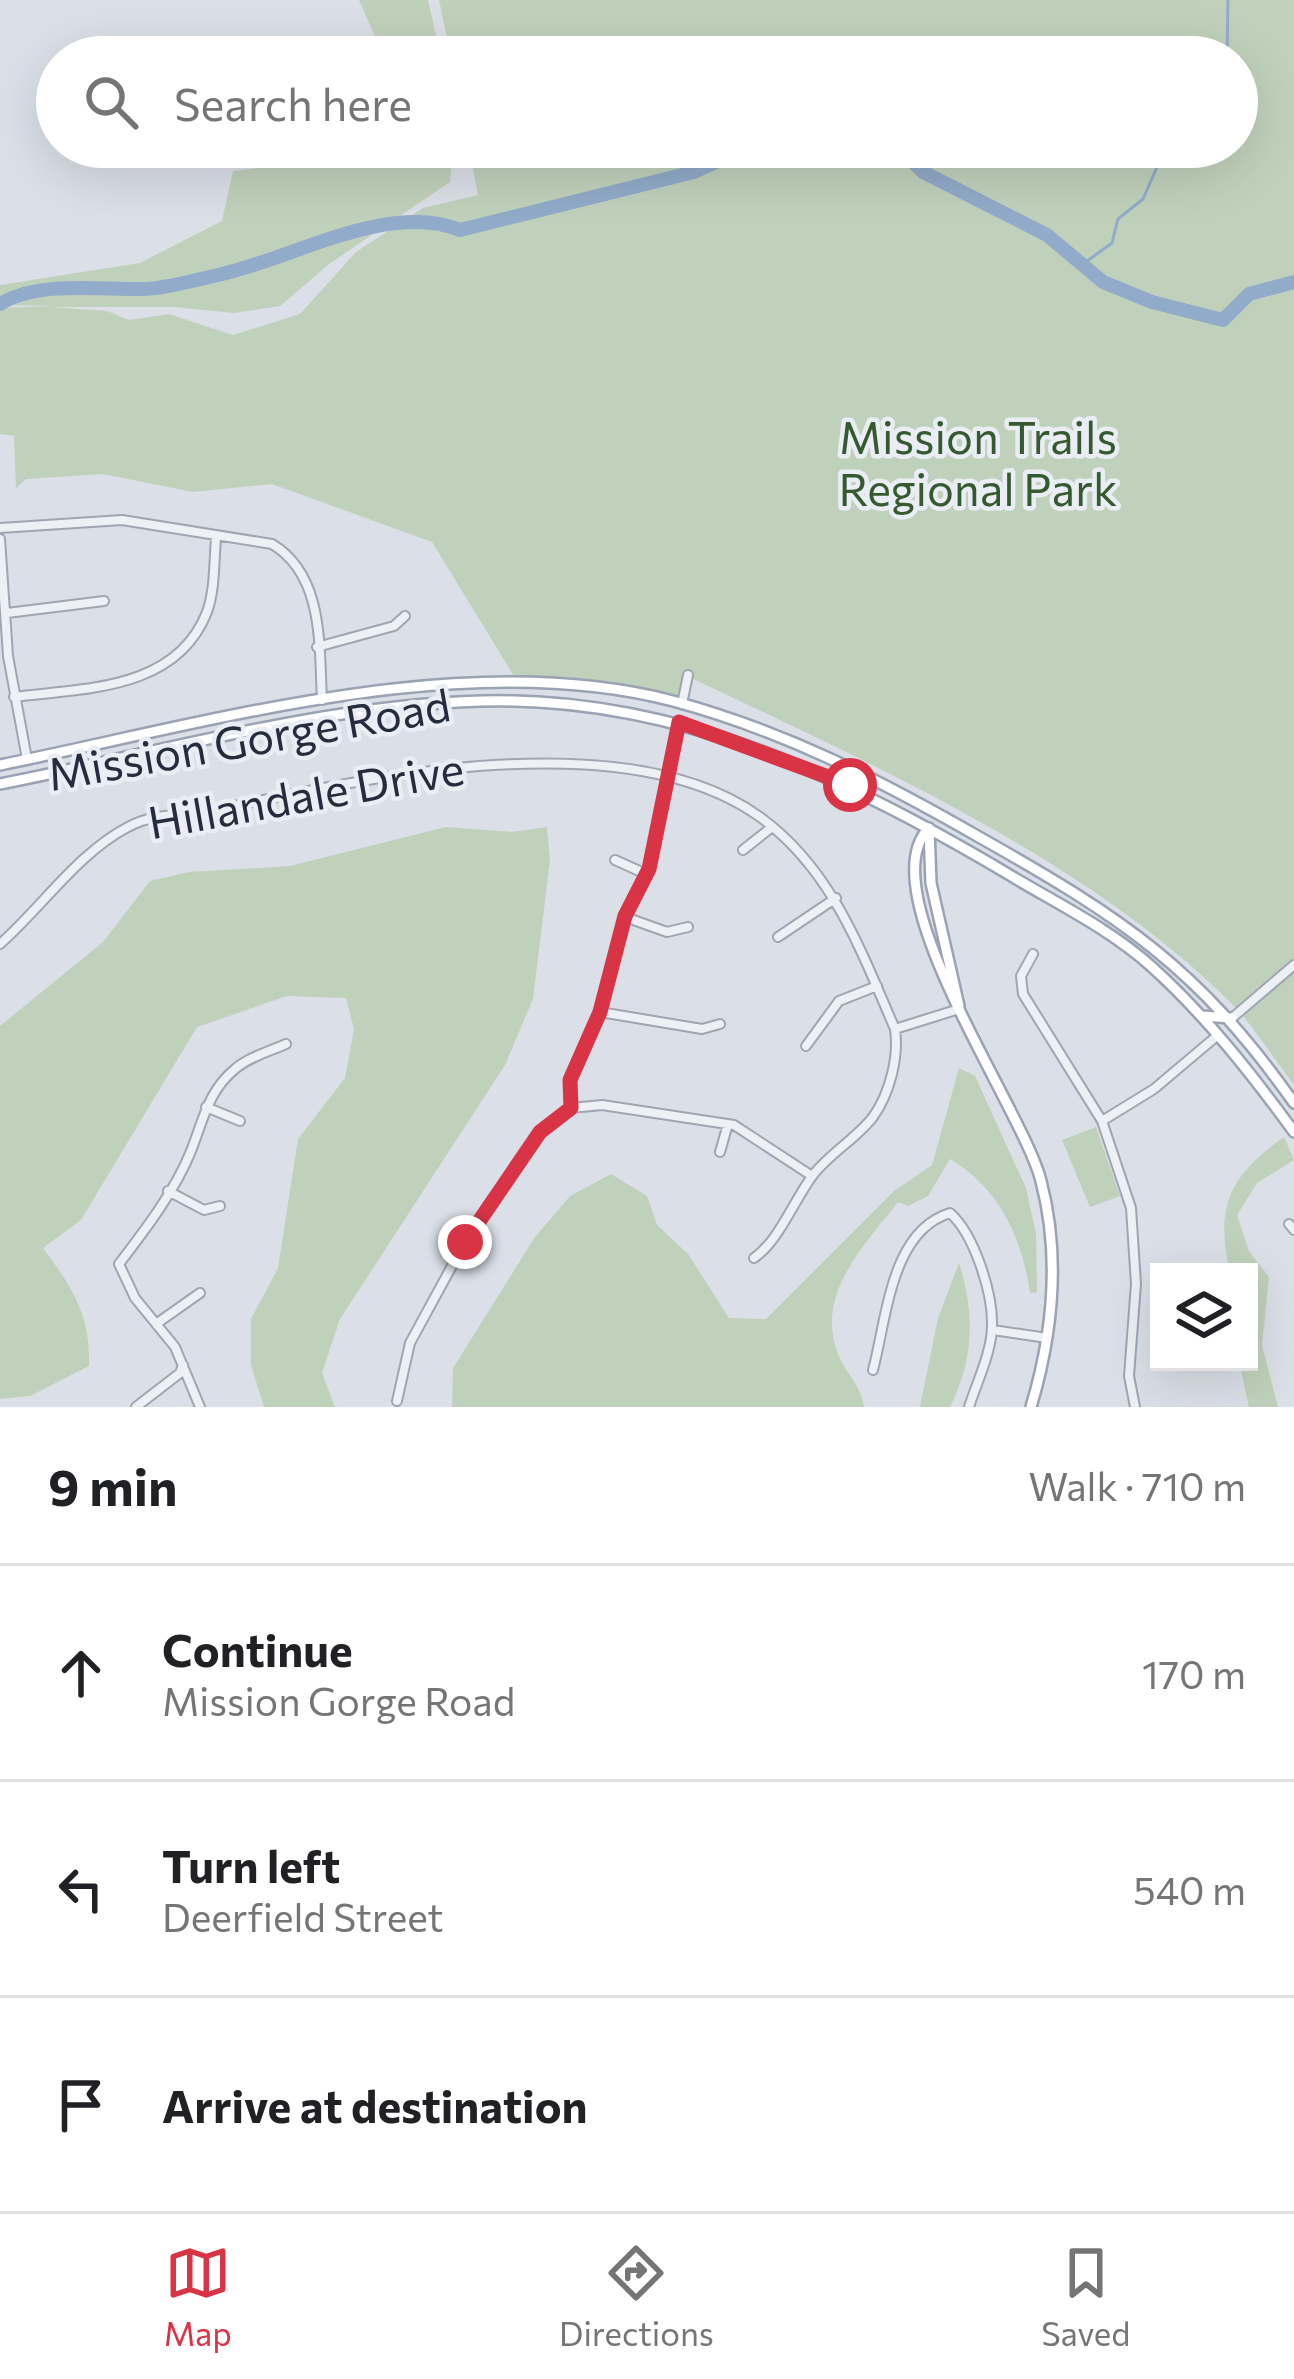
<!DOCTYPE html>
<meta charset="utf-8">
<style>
body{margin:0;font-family:Commissioner,sans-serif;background:#f2f2f2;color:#202124}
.controls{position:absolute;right:36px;bottom:36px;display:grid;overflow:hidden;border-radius:0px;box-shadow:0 12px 48px #0002}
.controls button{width:108px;height:108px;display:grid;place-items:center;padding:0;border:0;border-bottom:3px solid #e0e0e0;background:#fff;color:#202124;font:60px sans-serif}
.stop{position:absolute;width:36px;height:36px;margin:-27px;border:9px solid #d83446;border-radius:50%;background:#fff}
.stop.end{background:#d83446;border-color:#fff;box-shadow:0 3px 12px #0008}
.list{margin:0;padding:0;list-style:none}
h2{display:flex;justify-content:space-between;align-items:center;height:156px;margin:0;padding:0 48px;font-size:51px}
h2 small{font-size:39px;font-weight:400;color:#757577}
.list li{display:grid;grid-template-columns:78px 1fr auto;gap:36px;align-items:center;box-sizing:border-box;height:216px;padding:0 48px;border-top:3px solid #e0e0e0}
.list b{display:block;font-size:45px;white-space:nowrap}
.list p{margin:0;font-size:39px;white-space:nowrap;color:#757577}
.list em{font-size:39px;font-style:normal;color:#757577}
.icon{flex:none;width:66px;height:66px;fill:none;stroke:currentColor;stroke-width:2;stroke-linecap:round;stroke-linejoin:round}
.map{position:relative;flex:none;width:1294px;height:1407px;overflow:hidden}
.search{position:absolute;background:#fff;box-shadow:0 12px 48px #0002;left:36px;right:36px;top:36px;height:132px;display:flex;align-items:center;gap:30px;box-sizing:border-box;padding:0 42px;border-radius:66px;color:#757577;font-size:45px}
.sheet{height:804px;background:#fff}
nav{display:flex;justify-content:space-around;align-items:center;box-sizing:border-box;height:168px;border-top:3px solid #e0e0e0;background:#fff;font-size:33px;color:#757577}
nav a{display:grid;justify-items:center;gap:6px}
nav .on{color:#d83446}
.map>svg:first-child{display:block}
.green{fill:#c0d1bb}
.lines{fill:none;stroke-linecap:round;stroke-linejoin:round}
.stream{stroke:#92abca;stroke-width:3}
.river{stroke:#92abca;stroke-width:14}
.minor-casing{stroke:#a0a6b1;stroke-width:12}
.major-casing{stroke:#99a3b3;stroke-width:14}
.minor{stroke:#edf0f5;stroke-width:8}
.major{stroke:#fff;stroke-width:9}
.route{stroke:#d83446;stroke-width:15}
.labels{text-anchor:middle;stroke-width:9;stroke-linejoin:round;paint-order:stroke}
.park-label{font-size:45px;fill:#365a30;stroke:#eaeef4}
.street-label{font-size:45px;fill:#242c3d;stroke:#eaeef4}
</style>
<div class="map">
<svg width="1294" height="1407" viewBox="0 0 1294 1407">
<rect width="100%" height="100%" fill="#dbdfe7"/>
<!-- green -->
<path class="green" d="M359,0H428L441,57H384Z
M439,0H1294V1085C1272,1056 1252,1023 1226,998C1081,856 867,762 685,675L678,695L605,681L514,676L432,542L272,484L193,492L103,474L26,479L16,488L14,436L0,434V308L50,306L0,305V285L140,263L222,221L233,171L267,167L308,147H453L450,182L329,264L280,306L234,313L174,307H52L107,311L129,320L169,314L233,335L300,314L356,252L423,208L478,195L469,147H1237V57H451Z
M446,827L512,832L547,827L550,860L533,999L505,1065L340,1319L322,1373L335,1407H264L251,1365V1319L278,1268L298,1139L345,1078L354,1029L346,998L287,996L197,1027L81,1220L43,1248C72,1287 91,1316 89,1366L30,1396L0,1399V1026L103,942L150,881L189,872L290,866Z
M959,1068L975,1076L1026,1188L1036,1234L1037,1292L1030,1293C1022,1237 999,1188 950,1159L928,1196L908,1206L898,1202C864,1246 813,1296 839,1356C847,1375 861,1385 864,1407H452L453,1368L535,1237L570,1196L611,1174L647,1196L657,1225L688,1254L729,1318L766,1319L894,1191L932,1165Z
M1096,1127L1120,1196L1090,1207L1062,1140Z
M1284,1137L1294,1160L1257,1183L1237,1215L1249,1251L1269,1277L1262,1345L1278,1407H1249L1239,1362H1249V1272H1230C1215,1206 1229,1176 1284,1137Z
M959,1263C975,1313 974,1360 950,1407H920L938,1318Z"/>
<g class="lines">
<!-- stream -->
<path class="stream" d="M1227,57L1228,0
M1083,264L1112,243L1118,219L1143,199L1157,167L1158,147"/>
<!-- river -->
<path class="river" d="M898,147L923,172L1047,235L1103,282L1152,302L1223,320L1249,294L1294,282
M0,304C39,280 102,290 145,289C169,288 195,280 218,275C293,259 386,201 460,230L694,172L749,147"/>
<!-- minor casing -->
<g class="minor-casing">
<path id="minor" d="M0,528L122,520L272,544C324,575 319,645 322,700
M0,539L8,656L27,759
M7,613L104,601
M317,647L394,626L405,616
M14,697C84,688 176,691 207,612C215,590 214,562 216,538
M682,704L688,675
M743,850L772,827
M615,860L646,874
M625,917L667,932L688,927
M778,937L836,898
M0,944C42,907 78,853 128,827C157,811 186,817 216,810C365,778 626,720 760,817C832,869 861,951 895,1029C899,1057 890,1093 873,1117C857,1138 830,1153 813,1175C794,1200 779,1241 754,1258
M1033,954L1021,976L1023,994L1102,1121L1131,1208L1136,1284L1129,1376L1135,1407
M600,1012L702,1029L720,1024
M1232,1018L1294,965
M895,1029L959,1009
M806,1046L839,1001L877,986
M206,1107L240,1121
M571,1108L570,1080L600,1012L625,917L649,869L679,722
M1102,1121L1154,1089L1218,1035
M720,1152L728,1124
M168,1191L204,1210L220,1206
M1289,1224L1294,1230
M156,1324L200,1293
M993,1330L1047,1338
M873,1370C887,1317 891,1231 950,1213C974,1234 993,1293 992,1326C992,1351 977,1382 969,1407
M397,1401L410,1343L465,1242L540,1132L571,1108L602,1105L734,1125L812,1176
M136,1407L180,1373L183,1365
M200,1407L175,1347L135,1298L119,1264C145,1230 175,1191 191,1151C203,1121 208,1091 235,1069C249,1057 270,1051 286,1044"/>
</g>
<!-- major casing -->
<g class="major-casing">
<path id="major" d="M0,765C208,723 463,646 673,701C784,731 880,780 979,837C1121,917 1198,967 1294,1103
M0,784C158,753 320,705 482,701C677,696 844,777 1008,874C1056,903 1110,929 1152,967C1206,1016 1251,1073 1294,1132
M929,828C867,890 1023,1109 1041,1181C1061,1257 1053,1333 1031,1407
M929,829L931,883L959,1006
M1201,1016L1232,1018"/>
</g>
<!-- minor -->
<use href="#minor" class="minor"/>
<!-- major -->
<use href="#major" class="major"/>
</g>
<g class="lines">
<!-- route -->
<path class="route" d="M465,1242L540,1132L571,1108L570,1080L600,1012L625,916L649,869L679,722L850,785"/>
</g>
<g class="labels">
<!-- park labels -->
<g class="park-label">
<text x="978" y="454">Mission Trails<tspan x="978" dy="52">Regional Park</tspan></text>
</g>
<!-- street labels -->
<g class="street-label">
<text transform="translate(249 740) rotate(-10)" y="16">Mission Gorge Road</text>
<text transform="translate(306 796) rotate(-10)" y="16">Hillandale Drive</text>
</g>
</g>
</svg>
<div class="controls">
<button><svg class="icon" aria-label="layers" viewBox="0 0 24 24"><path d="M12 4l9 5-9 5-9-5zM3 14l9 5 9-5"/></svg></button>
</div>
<div class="stop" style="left:850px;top:785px"></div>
<div class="stop end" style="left:465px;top:1242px"></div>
<div class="search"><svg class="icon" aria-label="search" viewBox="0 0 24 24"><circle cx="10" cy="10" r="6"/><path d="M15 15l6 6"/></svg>Search here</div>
</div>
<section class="sheet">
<h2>9 min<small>Walk · 710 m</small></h2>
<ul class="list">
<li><svg class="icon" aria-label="ahead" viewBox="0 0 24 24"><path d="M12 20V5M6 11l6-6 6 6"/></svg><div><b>Continue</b><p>Mission Gorge Road</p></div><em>170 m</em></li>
<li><svg class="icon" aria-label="left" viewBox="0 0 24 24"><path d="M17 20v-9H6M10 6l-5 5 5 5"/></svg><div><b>Turn left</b><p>Deerfield Street</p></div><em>540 m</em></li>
<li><svg class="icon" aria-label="arrive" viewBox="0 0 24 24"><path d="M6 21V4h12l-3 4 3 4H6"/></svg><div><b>Arrive at destination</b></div></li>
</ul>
</section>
<nav>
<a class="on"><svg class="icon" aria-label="map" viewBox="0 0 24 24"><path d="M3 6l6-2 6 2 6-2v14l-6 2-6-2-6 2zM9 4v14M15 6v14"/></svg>Map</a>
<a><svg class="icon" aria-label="directions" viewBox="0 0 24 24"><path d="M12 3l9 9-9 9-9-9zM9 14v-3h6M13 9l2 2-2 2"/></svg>Directions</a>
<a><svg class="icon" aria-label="saved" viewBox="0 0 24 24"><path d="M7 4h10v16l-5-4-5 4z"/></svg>Saved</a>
</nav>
